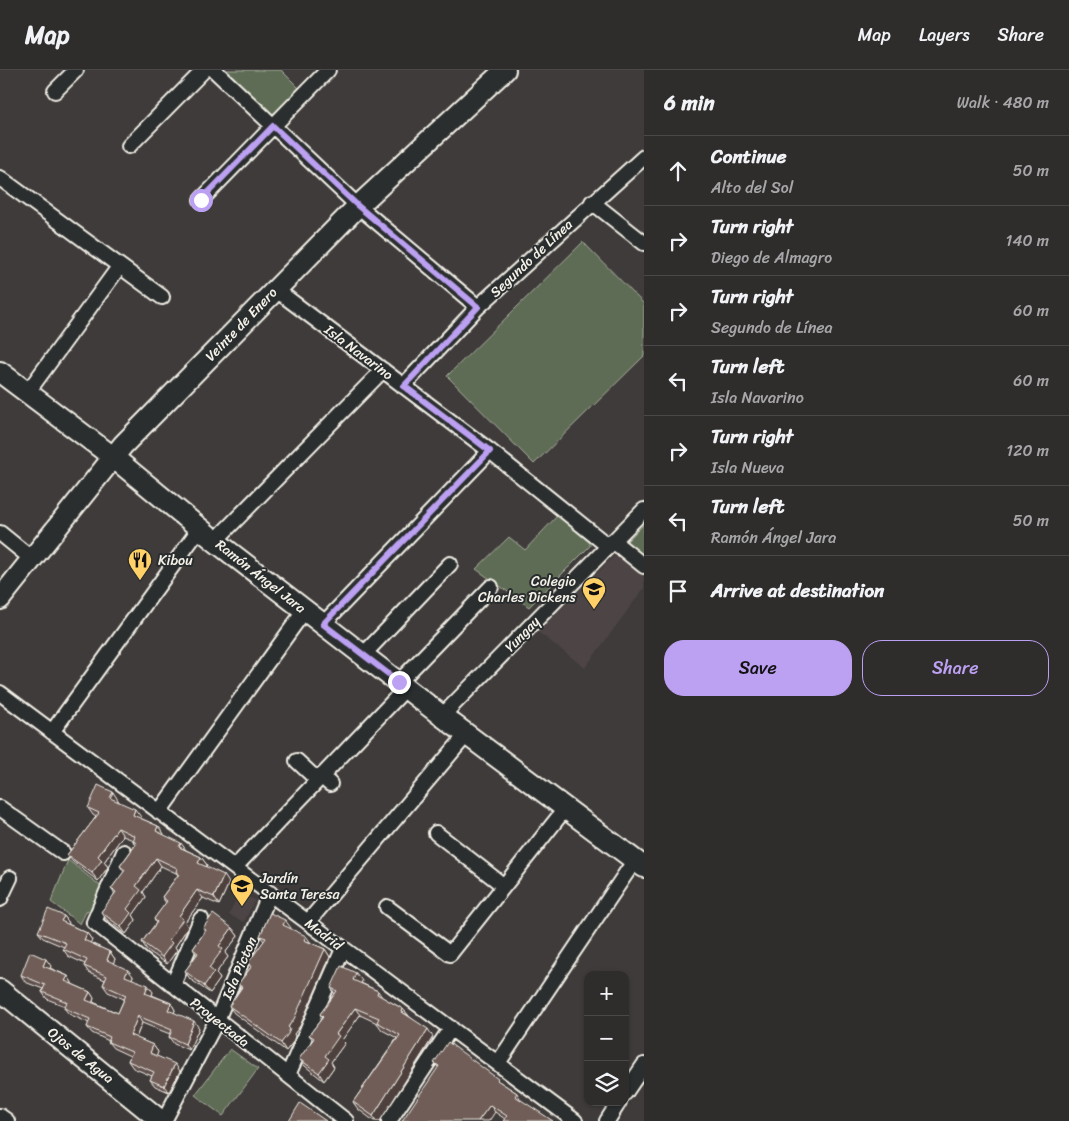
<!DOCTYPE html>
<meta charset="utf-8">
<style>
body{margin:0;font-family:Sriracha,sans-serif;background:#3b3838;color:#f1f3f6}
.controls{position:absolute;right:15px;bottom:15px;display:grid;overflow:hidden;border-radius:10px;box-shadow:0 1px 4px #0004}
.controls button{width:45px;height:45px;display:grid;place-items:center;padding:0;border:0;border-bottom:1px solid #4a4848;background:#2f2c2c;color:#f1f3f6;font:25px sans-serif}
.stop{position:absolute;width:15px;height:15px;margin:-11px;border:4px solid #bca0f2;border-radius:50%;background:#fff}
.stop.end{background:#bca0f2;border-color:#fff;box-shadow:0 1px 5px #0008}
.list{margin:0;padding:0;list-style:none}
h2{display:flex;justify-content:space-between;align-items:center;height:65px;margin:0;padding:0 20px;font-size:21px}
h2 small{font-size:16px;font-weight:400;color:#a7a7a9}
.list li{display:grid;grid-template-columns:32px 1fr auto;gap:15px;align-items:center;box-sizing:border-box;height:70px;padding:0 20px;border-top:1px solid #4a4848}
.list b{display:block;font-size:19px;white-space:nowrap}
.list p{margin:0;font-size:16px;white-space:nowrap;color:#a7a7a9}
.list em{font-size:16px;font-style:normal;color:#a7a7a9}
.actions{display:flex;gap:10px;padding:15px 20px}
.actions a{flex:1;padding:11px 0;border:1px solid #bca0f2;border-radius:20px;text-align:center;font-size:18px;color:#bca0f2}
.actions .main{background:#bca0f2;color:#111}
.icon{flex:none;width:28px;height:28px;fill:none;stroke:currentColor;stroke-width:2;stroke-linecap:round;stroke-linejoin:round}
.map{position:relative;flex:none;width:644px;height:1051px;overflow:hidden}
header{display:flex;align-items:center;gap:30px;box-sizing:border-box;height:70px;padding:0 25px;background:#2f2c2c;border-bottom:1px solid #4a4848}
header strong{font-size:24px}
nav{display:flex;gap:28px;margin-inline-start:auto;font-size:18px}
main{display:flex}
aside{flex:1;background:#2f2c2c}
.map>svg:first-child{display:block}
.built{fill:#4d4544}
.green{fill:#5e6c54;stroke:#a9ae9e}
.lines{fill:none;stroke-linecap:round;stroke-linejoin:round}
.street-casing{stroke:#f4f1e8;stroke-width:18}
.secondary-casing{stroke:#f4f1e8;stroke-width:24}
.street{stroke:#2a2d2e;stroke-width:14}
.secondary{stroke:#2a2d2e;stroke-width:20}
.wall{fill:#5f504d;stroke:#f4f1e8}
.shaded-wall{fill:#4e413e;stroke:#f4f1e8}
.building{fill:#6f5d59;stroke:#f4f1e8}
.route{stroke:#bca0f2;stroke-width:6}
.labels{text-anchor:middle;stroke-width:4;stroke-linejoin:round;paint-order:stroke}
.street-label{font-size:14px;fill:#f4f1e8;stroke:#2a2d2e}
.poi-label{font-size:14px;fill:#f4f1e8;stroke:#2a2d2e;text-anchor:start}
</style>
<header>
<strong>Map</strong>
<nav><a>Map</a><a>Layers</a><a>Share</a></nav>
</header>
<main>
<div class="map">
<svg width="644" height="1051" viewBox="0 0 644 1051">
<rect width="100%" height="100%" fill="#3f3b3b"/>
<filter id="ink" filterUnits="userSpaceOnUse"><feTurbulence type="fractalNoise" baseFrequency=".02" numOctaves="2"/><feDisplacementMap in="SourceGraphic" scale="10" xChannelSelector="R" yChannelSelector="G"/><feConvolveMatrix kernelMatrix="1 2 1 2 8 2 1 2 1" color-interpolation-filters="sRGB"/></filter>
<g filter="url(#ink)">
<!-- built -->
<path class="built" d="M615,485H624L644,501V518L585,598L538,562Z
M239,823L255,830L244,852L229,845Z"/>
<!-- green -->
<path class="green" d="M223,0H281L301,20L274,48Z
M583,172L644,234V286L534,394L447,306Z
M558,445L590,473V476L529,537L476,499L509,467L525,480Z
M644,454V489L624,474Z
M68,790L103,818L93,844L87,840L80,854L51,832Z
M230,979L258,999L223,1046L195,1025Z"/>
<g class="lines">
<!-- street casing -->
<g class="street-casing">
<path id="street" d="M214,0L358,136L478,237
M55,21L76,0
M129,76L204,0
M0,108L162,227
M201,130L328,0
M592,132L644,173
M275,219L490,381L608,476
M403,316L478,237L644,87
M27,323L119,197
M0,463L32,489
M215,471L383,300
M613,471L644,496
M323,554L490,381
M363,585L450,494
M399,612L491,517
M0,623L575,1051
M442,646L644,440
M52,662L200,458
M297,691L312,705L322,707L330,714
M0,738L63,783
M159,742L305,540
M436,763L504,816
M124,782L94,852L346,1051
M235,797L406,618
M0,829L10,808
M387,837L450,884L565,739
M308,852L467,664
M173,915L201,849
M498,993L635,790
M288,1005L343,879
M625,1023L644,995
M0,1046L7,1051
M164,1051L217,950L270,823
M389,1051L451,958
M607,1051L619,1032"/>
</g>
<!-- secondary casing -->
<g class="secondary-casing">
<path id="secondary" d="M0,302L113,387L215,471L442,646L644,797
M0,529L123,375L358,136L505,0
M0,920L161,1051"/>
</g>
<!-- street -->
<use href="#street" class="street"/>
<!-- secondary -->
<use href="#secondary" class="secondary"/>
</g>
<!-- wall -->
<path class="wall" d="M118,730V731L141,747L140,748L158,756L164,764L163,765L186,780L201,787L207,795L206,797L229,813L219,835L203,828L185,852L188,857L175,877L177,880L167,894L147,880L142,872L156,853L154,849L166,833L162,827L178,805L176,803L161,796L143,822L146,827L133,845L136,850L126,864L107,850L101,842L115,824L111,819L124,802L120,796L135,775L133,771V770L123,766L104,792L108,797L98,811L73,792L67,785L96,747L93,745L88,738Z
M64,846L69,853L68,854L87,863L92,870L90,873L110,882L115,889L113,893L133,906L132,909L153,922L152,925L171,933L175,940L174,943L199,958L189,980L174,974L169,967L170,964L142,953L136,968L153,975L158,982L156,986L180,1001L169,1022L155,1016L150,1010L152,1006L133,998L128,991L130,986L113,978L108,972L109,971L92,963L87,957L89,953L69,944L64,938L65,936L47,929L42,922L43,919L25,912L21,905L51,896L50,898L68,906L72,913V914L90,922L94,928L93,932L118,943L124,929L108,922L103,915L105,910L89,903L84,896L85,894L68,886L63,879L64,877L43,868L38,862Z
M203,858H232L238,866L225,883L228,887L216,903L220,909L210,923L190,909L185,901L197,885L193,879L205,861Z
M291,858L290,859L311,873L325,879L330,887L300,956L294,964L295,966L293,972L286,981L234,943L229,936L241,918L238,914L251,897L248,893L264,871L260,866Z
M362,911L361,913L378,921L382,927L403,939L409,946L433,967L380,1051H374L358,1039L353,1032L397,968L382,960L377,953L360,945L342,970L345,973L331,992L334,997L324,1011L305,996L299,989L313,970L309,965L322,948L320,944L335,924L331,918Z
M434,993L500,1012L517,1023L521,1030L505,1049L495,1042L438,997Z"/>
<!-- shaded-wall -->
<path class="shaded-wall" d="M113,722L118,730L116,736L110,728Z
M135,739L141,747L138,752L133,745Z
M158,756L164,764L161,769L156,761Z
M118,758L123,766L104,792L108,797L98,811L92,803L98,786Z
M181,773L186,780L179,777Z
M201,787L207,795L204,801L198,793Z
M156,788L161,796L143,822L146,827L133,845L136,850L126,864L121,857L127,839L136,816Z
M224,805L229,813L219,835L214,827Z
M197,820L203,828L185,852L188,857L175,877L177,880L167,894L162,887L179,846Z
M64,846L69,853L66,858L61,851Z
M285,850L291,858L288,863L283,855Z
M232,858L238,866L225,883L228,887L216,903L220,909L210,923L204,916L209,898L219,876Z
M87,863L92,870L88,877L84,870Z
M306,866L311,873L304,870Z
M325,879L330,887L300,956L294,964L295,966L293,972L286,981L281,973Z
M110,882L115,889L112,897L107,890Z
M46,889L51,896L48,902L43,896Z
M128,900L133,906L130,913L125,906Z
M356,903L362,911L359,918L353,910Z
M68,906L72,913L70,918L65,911Z
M148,915L153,922L150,930L145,923Z
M90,922L94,928L91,937L86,930Z
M171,933L175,940L173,947L168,940Z
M355,938L360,945L342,970L345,973L331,992L334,997L324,1011L319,1003L325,986L336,964Z
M403,939L409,946L402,942Z
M138,946L142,953L134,972L130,965Z
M194,951L199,958L189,980L185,974Z
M428,959L433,967L380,1051H376L373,1046Z
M153,975L158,982L155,990L150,983Z
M175,994L180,1001L169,1022L164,1016Z
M490,1035L495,1042L489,1051H478Z"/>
<!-- building -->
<path class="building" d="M98,715L113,722L110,728L135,739L133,745L158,756L156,761L181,773L179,777L201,787L198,793L224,805L214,827L197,820L179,846L183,849L169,870L172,873L162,887L142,872L157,852L154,849L167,831L162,827L179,804L176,802L177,798L156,788L136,816L141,820L127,839L131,843L121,857L101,842L116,822L111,819L125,800L120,796L137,773L133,771L135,766L118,758L98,786L102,790L92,803L67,785L99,743L88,738Z
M48,839L64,846L61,851L87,863L84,870L110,882L107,890L128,900L125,906L148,915L145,923L171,933L168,940L194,951L185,974L169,967L172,960L138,946L130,965L153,975L150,983L175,994L164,1016L150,1010L154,1002L128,991L132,982L108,972L110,967L87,957L90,949L64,938L67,932L42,922L45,915L21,905L30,882L46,889L43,896L68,906L65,911L90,922L86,930L118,943L126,925L103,915L107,906L84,896L87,890L63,879L66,873L38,862Z
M270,843L285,850L283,855L306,866L304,870L325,879L294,949L288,957L290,959L288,964L281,973L229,936L242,917L238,914L252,896L248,893L266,868L260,866Z
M213,844L232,858L219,876L223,879L209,898L214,902L204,916L185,901L198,883L193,879L206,860L203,858Z
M341,896L356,903L353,910L378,921L377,924L403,939L402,942L428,959L373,1046L353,1032L400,965L377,952L379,948L355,938L336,964L339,966L325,986L329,989L319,1003L299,989L314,968L309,965L323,947L320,944L337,921L331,918Z
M448,972L498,1009L497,1010L517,1023L515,1026L553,1051H503L507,1046L490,1035L478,1051H402L439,996L434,993Z
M300,1033L326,1051H289Z"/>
</g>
<g class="lines" filter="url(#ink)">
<!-- route -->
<path class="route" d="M201,130L273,56L358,136L478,237L404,316L490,381L323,554L399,612"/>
</g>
<!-- icons -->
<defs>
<g id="restaurant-pin" transform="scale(1.25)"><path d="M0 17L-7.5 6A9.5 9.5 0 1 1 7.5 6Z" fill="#ffd166" stroke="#2a2d2e"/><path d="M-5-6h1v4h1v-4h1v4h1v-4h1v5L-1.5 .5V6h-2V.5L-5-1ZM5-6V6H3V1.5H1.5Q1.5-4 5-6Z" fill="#111"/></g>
<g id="school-pin" transform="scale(1.25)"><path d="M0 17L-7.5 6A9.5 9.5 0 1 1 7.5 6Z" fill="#ffd166" stroke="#2a2d2e"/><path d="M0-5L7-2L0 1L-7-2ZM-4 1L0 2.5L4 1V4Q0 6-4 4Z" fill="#111"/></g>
</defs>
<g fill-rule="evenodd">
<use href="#restaurant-pin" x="140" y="490"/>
<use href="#school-pin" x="594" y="519"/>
<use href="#school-pin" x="242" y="816"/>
</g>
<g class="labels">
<!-- street labels -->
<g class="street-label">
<text transform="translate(531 188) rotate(-43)" y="5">Segundo de Línea</text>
<text transform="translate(241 254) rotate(-46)" y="5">Veinte de Enero</text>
<text transform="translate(359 282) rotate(37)" y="5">Isla Navarino</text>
<text transform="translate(261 506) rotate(38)" y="5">Ramón Ángel Jara</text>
<text transform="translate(522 564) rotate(-46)" y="5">Yungay</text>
<text transform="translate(324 864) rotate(37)" y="5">Madrid</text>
<text transform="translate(239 898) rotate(-67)" y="5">Isla Picton</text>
<text transform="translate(220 952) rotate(38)" y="5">Proyectada</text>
<text transform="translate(81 985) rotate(39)" y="5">Ojos de Agua</text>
</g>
<!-- poi labels -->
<g class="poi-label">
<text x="158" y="495">Kibou</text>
<text x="576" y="516" text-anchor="end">Colegio<tspan x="576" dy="16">Charles Dickens</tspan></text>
<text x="260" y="813">Jardín<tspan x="260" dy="16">Santa Teresa</tspan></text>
</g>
</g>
</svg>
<div class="controls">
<button>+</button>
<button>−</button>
<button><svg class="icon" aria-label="layers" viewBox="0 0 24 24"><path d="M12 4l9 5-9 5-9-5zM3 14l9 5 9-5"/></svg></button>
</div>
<div class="stop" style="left:201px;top:130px"></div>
<div class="stop end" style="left:399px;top:612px"></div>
</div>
<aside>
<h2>6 min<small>Walk · 480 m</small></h2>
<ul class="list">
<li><svg class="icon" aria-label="ahead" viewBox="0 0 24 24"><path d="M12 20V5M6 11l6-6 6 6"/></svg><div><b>Continue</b><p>Alto del Sol</p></div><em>50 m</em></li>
<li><svg class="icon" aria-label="right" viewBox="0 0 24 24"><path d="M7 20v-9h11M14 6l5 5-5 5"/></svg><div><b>Turn right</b><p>Diego de Almagro</p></div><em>140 m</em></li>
<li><svg class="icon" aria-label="right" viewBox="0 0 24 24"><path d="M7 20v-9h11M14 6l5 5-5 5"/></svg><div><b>Turn right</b><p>Segundo de Línea</p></div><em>60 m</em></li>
<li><svg class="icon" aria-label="left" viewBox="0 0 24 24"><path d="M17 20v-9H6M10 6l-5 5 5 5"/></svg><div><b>Turn left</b><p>Isla Navarino</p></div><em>60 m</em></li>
<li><svg class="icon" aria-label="right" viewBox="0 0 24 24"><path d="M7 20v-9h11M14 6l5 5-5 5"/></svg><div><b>Turn right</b><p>Isla Nueva</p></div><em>120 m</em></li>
<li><svg class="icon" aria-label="left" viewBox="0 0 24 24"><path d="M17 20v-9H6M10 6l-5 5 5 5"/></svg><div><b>Turn left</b><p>Ramón Ángel Jara</p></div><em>50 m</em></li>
<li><svg class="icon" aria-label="arrive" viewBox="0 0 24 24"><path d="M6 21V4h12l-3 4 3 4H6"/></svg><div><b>Arrive at destination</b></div></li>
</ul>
<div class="actions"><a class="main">Save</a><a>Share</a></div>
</aside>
</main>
